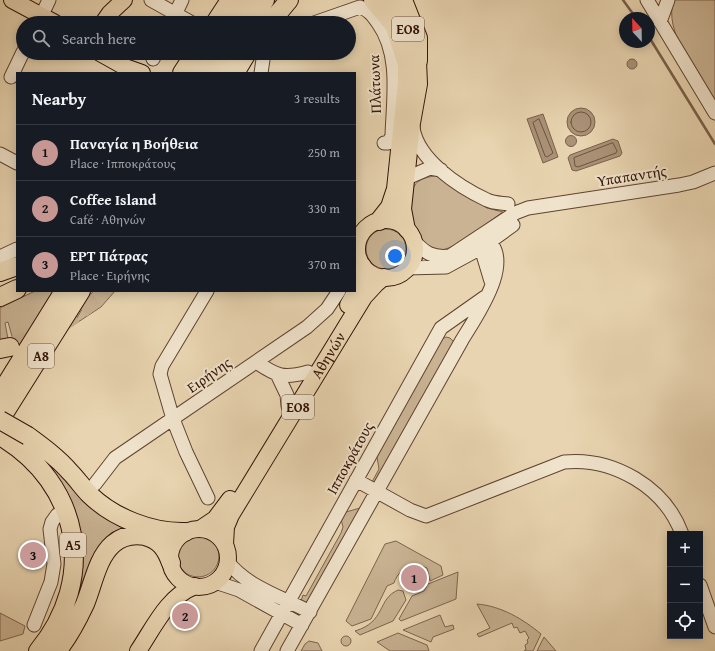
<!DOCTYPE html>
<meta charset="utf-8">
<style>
body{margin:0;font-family:"Gentium Book Plus",serif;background:#242831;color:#f1f3f6}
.controls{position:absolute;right:12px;bottom:12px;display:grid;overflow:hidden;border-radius:0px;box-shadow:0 2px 10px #0003}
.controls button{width:36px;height:36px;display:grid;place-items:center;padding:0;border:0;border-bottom:1px solid #363941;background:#171b24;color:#f1f3f6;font:20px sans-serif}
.compass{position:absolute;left:619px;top:12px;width:36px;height:36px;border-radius:50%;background:#171b24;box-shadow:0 2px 10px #0003;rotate:338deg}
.you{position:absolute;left:395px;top:256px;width:14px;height:14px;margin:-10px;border:3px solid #fff;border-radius:50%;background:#1a73e8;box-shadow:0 0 0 6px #1a73e833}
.badge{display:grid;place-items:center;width:26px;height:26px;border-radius:50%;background:#c59692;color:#111;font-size:13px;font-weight:700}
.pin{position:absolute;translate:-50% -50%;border:2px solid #fff;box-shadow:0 1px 4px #0006}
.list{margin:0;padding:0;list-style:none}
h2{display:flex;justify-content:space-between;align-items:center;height:52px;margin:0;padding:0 16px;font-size:17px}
h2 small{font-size:13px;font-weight:400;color:#9ea1a6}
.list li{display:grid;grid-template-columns:26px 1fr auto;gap:12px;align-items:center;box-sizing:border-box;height:56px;padding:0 16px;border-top:1px solid #363941}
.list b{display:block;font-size:15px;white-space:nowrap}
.list p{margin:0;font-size:13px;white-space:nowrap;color:#9ea1a6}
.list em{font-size:13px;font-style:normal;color:#9ea1a6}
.icon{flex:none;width:22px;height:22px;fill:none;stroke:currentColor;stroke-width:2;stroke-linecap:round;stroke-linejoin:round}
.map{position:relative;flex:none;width:715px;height:651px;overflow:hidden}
.search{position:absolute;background:#171b24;box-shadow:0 2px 10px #0003;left:16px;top:16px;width:340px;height:44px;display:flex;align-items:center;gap:10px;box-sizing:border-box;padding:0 14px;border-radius:22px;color:#9ea1a6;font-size:15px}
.panel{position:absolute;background:#171b24;box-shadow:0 2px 10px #0003;left:16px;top:72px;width:340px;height:220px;border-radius:0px}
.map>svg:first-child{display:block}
.green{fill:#c9b393;stroke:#7e634d}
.water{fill:#aa9277;stroke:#7a5f4a}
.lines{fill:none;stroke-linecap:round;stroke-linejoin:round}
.shore{stroke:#6e523f;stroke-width:1}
.stream{stroke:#7a5f4a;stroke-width:2.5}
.minor-tunnel{stroke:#c4ad8e;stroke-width:13;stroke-dasharray:13 6;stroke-linecap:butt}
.highway-tunnel{stroke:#c4ad8e;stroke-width:18;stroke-dasharray:18 9;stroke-linecap:butt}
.minor-casing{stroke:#604331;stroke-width:15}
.major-casing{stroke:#331307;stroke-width:18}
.highway-casing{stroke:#331307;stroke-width:20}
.minor{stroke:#f0e3cc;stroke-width:13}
.major{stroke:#e8d4b0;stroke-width:16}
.highway{stroke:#e8d4b0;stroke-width:18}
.highway-bridge-casing{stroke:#331307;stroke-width:20;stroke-linecap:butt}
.highway-bridge{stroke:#e8d4b0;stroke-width:18}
.labels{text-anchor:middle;stroke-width:4;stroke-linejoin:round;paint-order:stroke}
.shield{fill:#f0e3cc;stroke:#6c5142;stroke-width:1}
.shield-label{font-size:14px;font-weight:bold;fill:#331307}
.street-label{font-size:15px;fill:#331307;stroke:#f0e3cc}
</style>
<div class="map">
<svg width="715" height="651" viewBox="0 0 715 651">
<rect width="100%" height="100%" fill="#e8d4b0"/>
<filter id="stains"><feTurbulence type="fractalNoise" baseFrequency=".005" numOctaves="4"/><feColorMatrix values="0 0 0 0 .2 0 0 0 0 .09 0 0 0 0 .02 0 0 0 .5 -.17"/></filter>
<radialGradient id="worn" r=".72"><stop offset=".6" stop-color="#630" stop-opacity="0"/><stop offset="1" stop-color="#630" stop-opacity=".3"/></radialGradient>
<!-- green -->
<path class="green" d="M674,0H715V103C699,77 662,30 674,0Z
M434,176H437L487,208L503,212C488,222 458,247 442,250C426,252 408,229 406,214C406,211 408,205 409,202C413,185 415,179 434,176Z
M366 249a20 20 0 1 1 40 0a20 20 0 1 1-40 0Z
M35,291H55L17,354L8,322L5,323L8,339L0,342V308Z
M93,291H115L101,307L72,326Z
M446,337L450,338L455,343L376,484L372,482L379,469L377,457L396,419L442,339Z
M47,462L132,527C96,529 93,564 78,590C80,581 83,572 83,563C83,527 66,492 47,462Z
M360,508L361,510L309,604L301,601L303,595L306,596L341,533L343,527L341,519L346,512Z
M177 556a21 21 0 1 1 42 0a21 21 0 1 1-42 0Z
M396,541L441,566L443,575L430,581L427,568L416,564C405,567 397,573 394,583L387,586L371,619L352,626L346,621L385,544Z
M458,572L456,599L401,621L399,619L412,596L424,591L428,584Z
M398,590L403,591L406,600L393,621L360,635L355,631C386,622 377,599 398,590Z
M477,604C501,606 523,619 541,634L533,651H524L526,650L525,645L528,643L527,640L529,638L525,631L520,633L517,627L514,628L512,623L479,637L477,634L490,628Z
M0,613L25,626L23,634L0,641Z
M440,615L445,627L453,625L454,629L433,637L431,642L403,630Z
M398,633L427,645L429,651H390L377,642Z
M341 641a5 5 0 1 1 10 0a5 5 0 1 1-10 0Z
M544,637L556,651H537Z
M309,641L318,643L322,651H301L305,644Z"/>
<!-- water -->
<path class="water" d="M627 64a5 5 0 1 1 10 0a5 5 0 1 1-10 0Z
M567 122a14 14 0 1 1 28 0a14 14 0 1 1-28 0Z
M543,114L558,157L543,163L527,119Z
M565.5 141a5.5 5.5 0 1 1 11 0a5.5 5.5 0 1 1-11 0Z
M613,139L618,141L622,153L620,156L576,171L572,170L568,158L570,155Z"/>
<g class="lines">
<!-- shore -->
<path class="shore" d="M571 122a10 10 0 1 1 20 0a10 10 0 1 1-20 0Z
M539,119L553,153L547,157L545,156L533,123Z
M613,143L617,151L616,153L578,167L575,166L574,158Z"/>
<!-- stream -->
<path class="stream" d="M623,0L636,18
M649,37L715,144"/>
<!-- minor-tunnel -->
<path class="minor-tunnel" d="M58,514L93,486"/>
<!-- highway-tunnel -->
<path class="highway-tunnel" d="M10,347C43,334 78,317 102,291"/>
<!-- minor casing -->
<g class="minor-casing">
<path id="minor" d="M151,0L192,23
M647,0L715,113
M660,22L668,0
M38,23L49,0
M171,23L182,0
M314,23L360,7C369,10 373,16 378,23C401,55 393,99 392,136L388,143H384
M153,59L156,53
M261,73L264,53
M11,77L23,52
M413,128C418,160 459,187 487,200C493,203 501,203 508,204
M0,154L17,163
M407,178L430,168L441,170
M413,240C425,253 432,258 450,256L515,213L528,208L679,185L693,182L715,173
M482,240L481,248L491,281
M0,257L17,249
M406,268L446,267L481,248L513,225
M207,291L162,366L160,374L173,419L186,452L208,498
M256,362C277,376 283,379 308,372
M277,374L287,395L288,406
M356,480L410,510L426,516L564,462C613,457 665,487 682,534
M95,484L115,458L307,327L327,309L339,291
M228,562C247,587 282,597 310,612
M215,582L239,590L302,625
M700,585L715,627
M34,625L51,582L54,564L50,529L52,522L57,515
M261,651L441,328L485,297
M287,651L462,340C477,315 519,257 482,236"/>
</g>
<!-- major casing -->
<g class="major-casing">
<g id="major">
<path d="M12,0L55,23"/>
<path d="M390,0L409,32L418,61L419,84L412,123L403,209L407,230"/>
<path d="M103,23L110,13L124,0"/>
<path d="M100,53L125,67L142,73"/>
<circle cx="386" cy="249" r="29"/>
<path d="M348,305L359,285L363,266"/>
<path d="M200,529L215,519L230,499"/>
<circle cx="199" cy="558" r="29"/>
<path id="s1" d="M225,544L226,527L231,515L364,297L376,284L384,277"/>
<path d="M138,651C154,627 167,597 195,586"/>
</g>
</g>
<!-- highway casing -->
<g class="highway-casing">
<path id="highway" d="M373,0L394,25L407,64V83L396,189L390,207L379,221
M403,0L418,38V61
M215,23L230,0
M234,23L249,0
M251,23L265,0
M270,23L289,0
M182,73L195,53
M202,73L215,53
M219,73L231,53
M235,73L247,53
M0,272L17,266
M0,297L17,289
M0,349L10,347
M0,394L64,291
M0,420L81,291
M0,436C81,484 98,578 38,651
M28,436C43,447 58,458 70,472C77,479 83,488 90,495C114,518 152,533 185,532
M57,651C69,637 77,621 85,604C93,585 97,558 113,544C122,536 134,534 145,536C160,540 166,549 171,563"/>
</g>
<!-- minor -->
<use href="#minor" class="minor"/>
<!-- major -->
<use href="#major" class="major"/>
<!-- highway -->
<use href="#highway" class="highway"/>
<!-- highway-bridge casing -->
<g class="highway-bridge-casing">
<path id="highway-bridge" d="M0,420L28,436"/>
</g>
<!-- highway-bridge -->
<use href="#highway-bridge" class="highway-bridge"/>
</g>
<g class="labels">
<!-- shield labels -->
<g class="shield">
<rect x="392" y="17" width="32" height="24" rx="3"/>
<rect x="28" y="344" width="26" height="24" rx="3"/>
<rect x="282" y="395" width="32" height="24" rx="3"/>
<rect x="60" y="533" width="26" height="24" rx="3"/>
</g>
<g class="shield-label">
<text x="408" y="34">ΕΟ8</text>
<text x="41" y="361">Α8</text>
<text x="298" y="412">ΕΟ8</text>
<text x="73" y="550">Α5</text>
</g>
<!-- street labels -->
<g class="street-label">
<text transform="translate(375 84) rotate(-92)" y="5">Πλάτωνα</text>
<text transform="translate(632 176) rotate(-9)" y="5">Υπαπαντής</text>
<text dy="5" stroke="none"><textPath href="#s1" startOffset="217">Αθηνών</textPath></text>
<text transform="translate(209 375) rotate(-35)" y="5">Ειρήνης</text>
<text transform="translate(350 458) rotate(-61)" y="5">Ιπποκράτους</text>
</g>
</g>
<rect width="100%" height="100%" filter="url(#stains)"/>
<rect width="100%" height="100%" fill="url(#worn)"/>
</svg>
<div class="controls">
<button>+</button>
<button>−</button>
<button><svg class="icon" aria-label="locate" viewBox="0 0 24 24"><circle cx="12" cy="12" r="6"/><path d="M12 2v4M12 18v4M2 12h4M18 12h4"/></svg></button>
</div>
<svg class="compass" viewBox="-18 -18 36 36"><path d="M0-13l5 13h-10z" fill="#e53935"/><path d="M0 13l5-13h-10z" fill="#9ea1a6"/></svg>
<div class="you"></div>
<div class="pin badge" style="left:414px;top:578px">1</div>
<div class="pin badge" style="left:185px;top:616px">2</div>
<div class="pin badge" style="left:33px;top:555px">3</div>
<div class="search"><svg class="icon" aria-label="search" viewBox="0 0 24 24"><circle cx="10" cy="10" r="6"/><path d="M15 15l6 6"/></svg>Search here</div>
<section class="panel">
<h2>Nearby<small>3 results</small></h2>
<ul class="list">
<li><span class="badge">1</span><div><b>Παναγία η Βοήθεια</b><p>Place · Ιπποκράτους</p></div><em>250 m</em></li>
<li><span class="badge">2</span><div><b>Coffee Island</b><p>Café · Αθηνών</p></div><em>330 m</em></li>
<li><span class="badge">3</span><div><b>ΕΡΤ Πάτρας</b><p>Place · Ειρήνης</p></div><em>370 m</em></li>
</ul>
</section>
</div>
